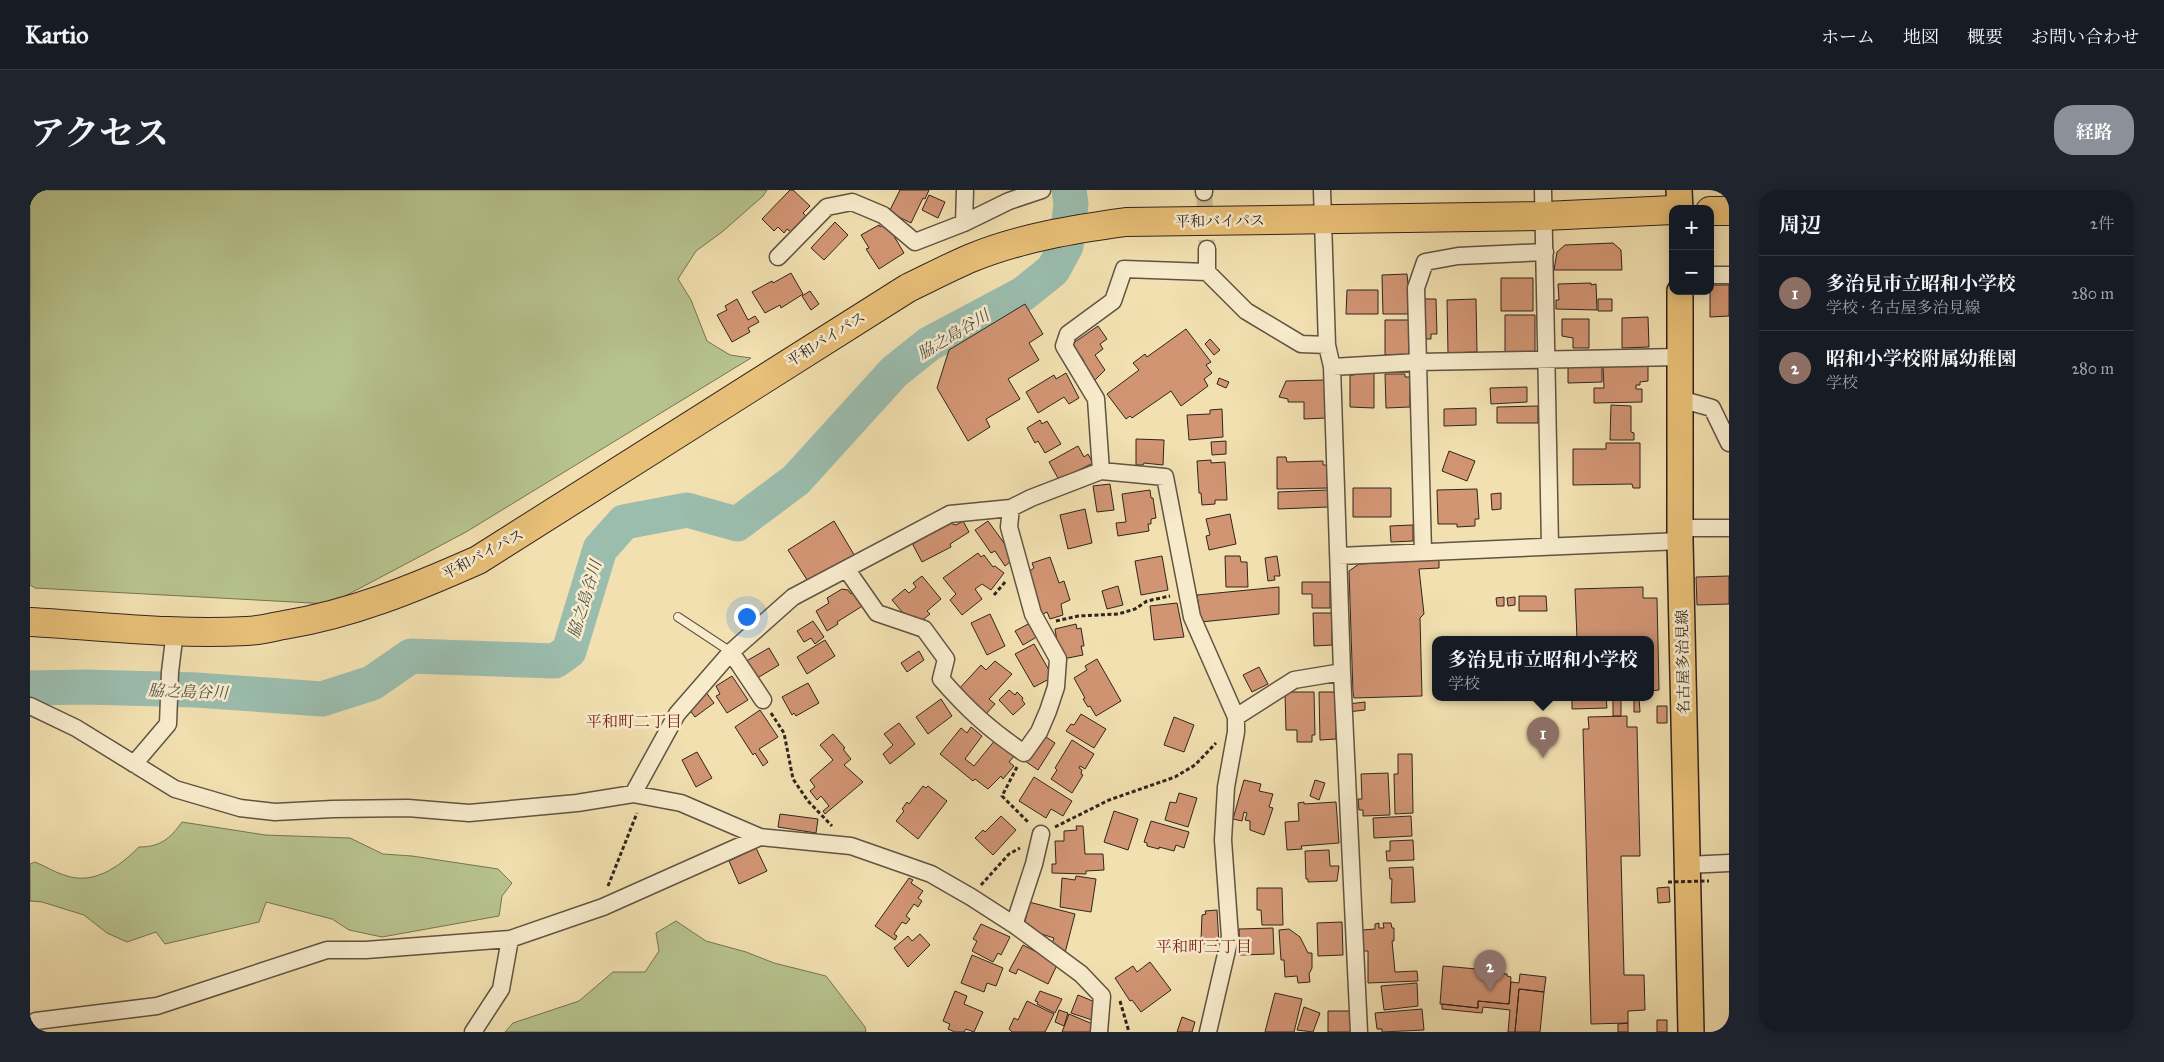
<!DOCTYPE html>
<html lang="ja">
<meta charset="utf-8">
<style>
body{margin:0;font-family:"IM FELL Great Primer","Noto Serif JP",serif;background:#20242c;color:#f1f3f6}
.controls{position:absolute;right:15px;top:15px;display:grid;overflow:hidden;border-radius:10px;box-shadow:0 2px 12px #0003}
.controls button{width:45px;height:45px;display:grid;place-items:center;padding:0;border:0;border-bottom:1px solid #363941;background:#171b24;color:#f1f3f6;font:25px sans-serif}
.you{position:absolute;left:716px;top:426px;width:18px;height:18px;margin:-12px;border:4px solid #fff;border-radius:50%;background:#1a73e8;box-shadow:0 0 0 8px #1a73e833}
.badge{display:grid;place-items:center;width:32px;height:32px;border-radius:50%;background:#8c9099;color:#fff;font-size:16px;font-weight:700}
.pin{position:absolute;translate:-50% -41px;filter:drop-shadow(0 1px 2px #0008)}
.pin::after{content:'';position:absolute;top:26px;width:18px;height:15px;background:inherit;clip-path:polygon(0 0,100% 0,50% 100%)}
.popup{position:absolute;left:1402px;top:446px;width:222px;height:65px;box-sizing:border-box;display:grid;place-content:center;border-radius:10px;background:#171b24;filter:drop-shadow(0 1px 4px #0005);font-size:16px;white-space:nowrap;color:#9ea1a6}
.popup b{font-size:19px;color:#f1f3f6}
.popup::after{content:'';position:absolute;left:50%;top:100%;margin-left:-10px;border:10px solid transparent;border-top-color:#171b24}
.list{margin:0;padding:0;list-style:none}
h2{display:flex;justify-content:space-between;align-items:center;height:65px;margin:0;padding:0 20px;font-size:21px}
h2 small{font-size:16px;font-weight:400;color:#9ea1a6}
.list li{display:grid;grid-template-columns:32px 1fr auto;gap:15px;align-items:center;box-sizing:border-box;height:75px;padding:0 20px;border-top:1px solid #363941}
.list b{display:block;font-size:19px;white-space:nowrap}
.list p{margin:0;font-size:16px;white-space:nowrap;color:#9ea1a6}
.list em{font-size:16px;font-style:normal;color:#9ea1a6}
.map{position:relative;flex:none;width:1699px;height:842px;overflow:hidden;border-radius:20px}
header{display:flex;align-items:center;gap:30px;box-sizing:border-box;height:70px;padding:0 25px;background:#171b24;border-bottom:1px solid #363941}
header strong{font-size:24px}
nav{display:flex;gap:28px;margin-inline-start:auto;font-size:18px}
.intro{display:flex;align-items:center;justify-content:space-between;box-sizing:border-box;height:120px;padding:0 30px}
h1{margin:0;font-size:35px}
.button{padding:12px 22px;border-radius:20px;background:#8c9099;color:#fff;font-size:18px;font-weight:700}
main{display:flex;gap:30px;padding:0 30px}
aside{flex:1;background:#171b24;border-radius:20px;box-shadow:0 2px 12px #0003}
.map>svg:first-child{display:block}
.green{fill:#b7c38e;stroke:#747456}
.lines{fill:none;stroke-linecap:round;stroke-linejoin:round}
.river{stroke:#9bbdae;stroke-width:35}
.building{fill:#d29574;stroke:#30251f}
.street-tunnel{stroke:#cbbb93;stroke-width:16;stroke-dasharray:16 8;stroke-linecap:butt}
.lane-casing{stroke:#605443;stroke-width:10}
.street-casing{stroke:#605443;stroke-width:19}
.primary-casing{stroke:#30251f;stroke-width:28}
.highway-casing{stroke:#30251f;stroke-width:30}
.path{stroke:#30251f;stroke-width:3;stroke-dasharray:4 2.5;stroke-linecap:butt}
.lane{stroke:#f7ebcc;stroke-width:8}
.street{stroke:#f7ebcc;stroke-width:16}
.primary{stroke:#e9c078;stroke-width:25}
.highway{stroke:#e9c078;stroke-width:28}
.path-bridge{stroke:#30251f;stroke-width:3;stroke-dasharray:4 2.5;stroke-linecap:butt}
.labels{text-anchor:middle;stroke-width:5;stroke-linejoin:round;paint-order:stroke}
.street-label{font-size:15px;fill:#30251f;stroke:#f7ebcc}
.water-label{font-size:16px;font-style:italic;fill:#50534a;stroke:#f7ebcc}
.neighbourhood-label{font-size:16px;fill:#7a1f14;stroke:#f7ebcc}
</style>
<header>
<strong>Kartio</strong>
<nav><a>ホーム</a><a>地図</a><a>概要</a><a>お問い合わせ</a></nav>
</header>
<div class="intro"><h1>アクセス</h1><a class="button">経路</a></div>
<main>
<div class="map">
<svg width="1699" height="842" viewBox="0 0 1699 842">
<rect width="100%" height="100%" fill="#f2e0b0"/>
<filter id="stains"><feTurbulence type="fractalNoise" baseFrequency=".004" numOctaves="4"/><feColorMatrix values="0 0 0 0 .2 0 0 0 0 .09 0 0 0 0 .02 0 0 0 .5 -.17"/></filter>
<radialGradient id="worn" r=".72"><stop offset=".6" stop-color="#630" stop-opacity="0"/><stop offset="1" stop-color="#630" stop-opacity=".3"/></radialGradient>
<!-- green -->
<path class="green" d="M0,0H737L733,6L692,42L666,61L648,89L661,110L677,151L700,165L721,168L436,342L300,414L5,398L0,395Z
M152,632L235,645L320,648L353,664L382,666L468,679L482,693L472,706L469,726L352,747L319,740L302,729L236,712L229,732L135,754L126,742L97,752L77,743L54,725L12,712L0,711V674L5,672C15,676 24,682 34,685C63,696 89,677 109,657C130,657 140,649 152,632Z
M646,731L676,751L716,762L744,773L796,786L835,837L836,842H475L483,833L549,811L583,782H615L629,761L626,743Z"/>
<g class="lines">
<!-- river -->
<path class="river" d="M0,498L56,497L166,500L292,509L342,493L381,466L525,471L539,461L570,359L594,332L657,320L707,334L766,290L864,182L899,154L993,104L1023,80L1036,56L1041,14L1039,0"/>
</g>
<!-- building -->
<path class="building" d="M760,0H763L780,16L773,23L776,26L761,42L757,39L754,43L748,37L744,41L732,29Z
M870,0H899L895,9L893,8L881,33L859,22Z
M899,5L915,12L908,28L892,20Z
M805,32L818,45L794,70L781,58Z
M854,34L858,36L874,63L849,79L836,59L839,58L831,45L849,35L850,37Z
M1583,53L1591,60L1592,80H1524L1527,62L1535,55Z
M761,83L773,104L751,118L750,115L735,123L722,102L742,91L743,93Z
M1377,84L1380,114H1378V124H1353L1352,85Z
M1471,88H1503V121H1471Z
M1561,93V95L1566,94L1567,120L1526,119V110H1529L1528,94Z
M1680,95H1699V126L1680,127Z
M1317,100H1348V124H1316Z
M780,101L789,114L781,120L772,106Z
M707,109L718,130L725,126L729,132L718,138L720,142L702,152L687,125L697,120L695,116Z
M1392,109H1406L1407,144H1401V149H1393Z
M1446,109L1447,162L1418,163L1417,110Z
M1568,109H1582V121H1568Z
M995,114L1013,144L999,153L1009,170L978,189L990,209L956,229L960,237L938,251L907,198L919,160Z
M1475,125H1505V163H1475Z
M1618,127L1619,157L1592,158V128Z
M1532,129H1559V158H1543V148L1532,146Z
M1355,130H1379V165H1355Z
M1068,136L1077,149L1070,154L1073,159L1065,165L1075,180L1064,191L1052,173L1054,171L1042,154Z
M1156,139L1181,172L1176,175L1182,183L1174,189L1178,196L1151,216L1141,201L1102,228L1100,226L1096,229L1077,204L1109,180L1103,173L1115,164L1117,167Z
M1180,149L1190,160L1184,165L1175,154Z
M1618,174V191L1610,192V195H1606V199H1612V212L1564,213V198H1574L1573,175Z
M1538,175H1572V192L1538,193Z
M1324,181H1344V218L1320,217V185H1324Z
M1036,183L1049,208L1039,214L1034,207L1008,223L996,202L1024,185L1026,189Z
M1355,184H1375V187H1380V217L1356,218Z
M1189,188L1199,192L1196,198L1187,194Z
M1295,190L1296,228L1274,229V212H1258V209L1249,207L1256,191Z
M1497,197V212L1461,214L1460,198Z
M1581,215L1601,216V242L1604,243V250H1580Z
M1508,216V233H1467V217Z
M1446,218V235L1414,236V219Z
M1192,219L1193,247L1159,250L1157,225L1180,224V220Z
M1010,230L1012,234L1017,231L1031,254L1015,263L1008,251L1005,253L997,238Z
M1106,249L1134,250L1133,275L1114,273L1113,275H1106Z
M1196,251V264L1182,265L1181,252Z
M1576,253H1610V298H1603L1602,294L1543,295V259H1576Z
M1048,256L1054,267L1058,264L1063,273L1029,290L1019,272Z
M1419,261L1445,271L1437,291L1412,281Z
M1247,267H1256L1257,272L1293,271V275H1297L1298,298L1247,299Z
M1181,270V273L1195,272L1197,310H1185V314L1172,315L1171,303H1169L1167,271Z
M1080,294L1084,320L1067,322L1063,296Z
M1323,298H1361V327H1323Z
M1447,299L1449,329H1445V336L1427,337V334H1408L1407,300Z
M1120,300L1121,308H1123L1126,328L1121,329V334H1118L1119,341L1088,346L1086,333L1096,332L1092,304Z
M1298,300V317L1248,319V302Z
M1471,303V319L1462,320L1461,304Z
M1055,319L1062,353L1038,359L1030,325Z
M1200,324L1206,354L1179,360L1176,346L1180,345L1176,329Z
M804,331L826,368L779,393L758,360Z
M933,331L939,342L920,354L921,357L892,372L883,355L886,350L920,333L926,335Z
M958,331L985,368L975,376L965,361L961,363L945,340Z
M1383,335V351L1361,352L1360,336Z
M948,363L951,367L954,365L963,377L965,376L974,383L961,400L952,394L945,399L952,409L932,425L920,410L926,404L913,388Z
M1132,366L1138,400L1111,405L1105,371Z
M1195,366H1210L1211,372H1217L1218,397H1196Z
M1247,366L1250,386H1244L1245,390L1238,391L1235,368Z
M1020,367L1029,393L1034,391L1040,410L1031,414L1033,425L1020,429L1017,422L1011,425L997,383L1004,378L1002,373Z
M1409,370V378L1389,379L1394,424L1390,428L1392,506L1324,508L1323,503L1319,381L1329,374Z
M892,386L911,409L897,421L900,424L890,432L879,430L862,410L875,399L879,403L886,397L883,393Z
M1699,386V414L1667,415L1666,387Z
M1272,392H1300V418H1282V404H1272Z
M1088,396L1093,415L1077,419L1072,401Z
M1249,397V424L1171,432L1167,405Z
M1613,397V408H1627L1629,500L1620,501V449H1547L1545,399Z
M812,399L818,400L821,404L826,401L834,415L807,432L808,434L797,441L786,421L799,413L797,408Z
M1489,406H1516L1517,421H1489Z
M1474,407V416H1467L1466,408Z
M1485,407V415L1478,416L1477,408Z
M1147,413L1154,447L1124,450L1120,416Z
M1283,423H1302V455L1284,456Z
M960,424L975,456L957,465L941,433Z
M783,431L794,447L785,454L781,448L774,452L767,441Z
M1002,432L1010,445L993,455L985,441Z
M1046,434L1047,439L1051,438L1054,456H1051L1053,465L1033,469L1028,458L1025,439Z
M795,450L805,466L777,484L767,467Z
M1004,454L1023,487L1004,497L985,464Z
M739,458L749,475L724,490L713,473Z
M889,461L894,470L877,482L871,473Z
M1067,469L1091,511L1066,526L1060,516L1058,517L1053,509L1055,508L1044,488L1057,480L1055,476Z
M965,471L982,484L959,509L965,514L955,525L928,500L951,475L956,480Z
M1229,477L1238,494L1222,502L1213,485Z
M702,486L718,510L697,523L686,506L690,504L686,496Z
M778,493L789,513L766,526L764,523L762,525L752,507Z
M979,500L985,505L987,502L993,508L992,510L995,514L983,525L969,510Z
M675,501L684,513L665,527L659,519L672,509L669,505Z
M1255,502H1284L1285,545H1282V552H1267V540H1256Z
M1289,502H1306V549L1290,550Z
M1542,507H1576L1577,518L1542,519Z
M1583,507H1591V526H1583Z
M1604,507H1609L1610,522H1604Z
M911,509L922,526L898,544L886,527Z
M1335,512V520L1318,522V514Z
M1627,516H1637V533H1627Z
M730,520L748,547L729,559L738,572L733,576L725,563L723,565L705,537Z
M1051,524L1076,539L1064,558L1036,541L1041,534L1044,535Z
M1597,526V537H1607L1610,666H1591L1594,785H1614L1615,820L1598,821V833L1561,834L1553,539H1559L1558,527Z
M1144,527L1164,535L1154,562L1134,555Z
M869,533L885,554L860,574L853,564L863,555L854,544Z
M941,537L952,546L935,569L944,576L966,549L985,565L979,572L984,576L973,589L971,586L958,599L945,589L943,591L910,564L931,538L937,543Z
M803,544L815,558L813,559L821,569L814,575L833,592L795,624L793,621L799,616L791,606L787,610L780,601L785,597L780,590L803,570L790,555Z
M1013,545L1025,553L1008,580L995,571Z
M1042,550L1064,564L1055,579L1050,576L1049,578L1052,580L1051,584L1053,585L1042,603L1021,589L1027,580L1025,578Z
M667,562L682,588L666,597L652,570Z
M1368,564H1382L1383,623L1365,624L1364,584H1368Z
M1358,583L1360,625L1333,626V620H1329L1328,609H1332L1331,584Z
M1004,587L1042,611L1033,626L1021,619L1016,628L989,611Z
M1214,590L1231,594L1229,601L1243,604L1239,617L1243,618L1234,645L1220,640V631L1215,630L1217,623L1214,622L1212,631L1203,629Z
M1285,590L1295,593L1289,610L1280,606Z
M893,596L896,598L898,596L917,611L888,649L866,631L874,621L872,619L877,612L879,614Z
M1149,603L1167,608L1158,637L1135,630L1140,612L1146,613Z
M1274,612V614L1306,612L1309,653L1271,656L1272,659L1257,660L1255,632L1269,631L1268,613Z
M1084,621L1108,629L1098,660L1074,652Z
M750,624L788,629L786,643L748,637Z
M971,626L986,640L963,665L945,648L953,640L955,642Z
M1381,626L1382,646L1344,648L1343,628Z
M1121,631L1159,642L1154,658L1146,655L1144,661L1129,657V659L1117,656V653L1114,652Z
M1046,636H1053L1055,664H1073L1074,680L1056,681V684L1022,683V674H1026L1025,651H1034V641L1047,640Z
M1383,650L1384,670L1357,671L1356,661H1360V651Z
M726,658L737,681L709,694L699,671Z
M1299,660L1300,676H1309L1307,691L1278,692V689H1276L1275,661Z
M1383,677L1385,712L1361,713L1362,689H1360L1359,678Z
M1046,686L1066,689L1061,722L1030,717L1032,688L1045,690Z
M879,688L883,690L881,693L893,701L888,708L892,711L888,717L884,714L876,726L880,729L876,734L872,732L864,744L867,746L865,750L845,736Z
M1639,697L1640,712L1628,713L1627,698Z
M1227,698H1252L1253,735H1232L1231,720H1227Z
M999,712L1045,724L1035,763L1021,756L1024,748L1002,741L995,732Z
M1187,720L1189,754L1174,755V750H1171L1172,725L1176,724L1175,721Z
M1312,732L1313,765L1288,766L1287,733Z
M1349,733V738H1354L1353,733H1361L1362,738H1364V751H1362L1365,782L1387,781L1388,791L1338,793V761H1333L1332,740L1345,739V734Z
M951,734L980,747L971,765L968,763L963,772L942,761L947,751L943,749Z
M1243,738L1244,764L1210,765L1209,739Z
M1259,739L1270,747L1278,763H1282V778L1279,784L1280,792L1268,793L1267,786L1255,787L1254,770H1251L1249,740Z
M890,744L900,755L878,777L864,758L878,746L882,751Z
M993,755L1028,773L1018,794L988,779L986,784L979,781Z
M942,765L973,778L966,796L957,793L954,802L931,793Z
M1120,772L1141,800L1111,822L1102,810L1100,811L1085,788L1103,776L1107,782Z
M1413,776L1458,780L1457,786L1463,787V783L1477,784V786L1481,787L1479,814L1448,811V818L1410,814Z
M1490,784L1516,787L1514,802L1489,799L1485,842H1478L1480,820L1453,817L1452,823L1412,819V814L1448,818V811L1479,814L1481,792L1489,793Z
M1387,793L1388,816L1354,820L1351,796Z
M1489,799L1514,802L1510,842H1485Z
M925,801L937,806L934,814L953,822L944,842L936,839L934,842H925L918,839L920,834L913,831Z
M1010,801L1032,809L1025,823L1007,814L1008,812L1005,811Z
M1245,803L1272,809L1264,842H1235Z
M1048,805L1065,812V831L1041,823Z
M997,811L1024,824L1015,842H982L979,839L984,828L988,830Z
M1274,817L1290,823L1283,842L1267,840Z
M1392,819L1394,840L1352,842V839H1347L1345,823Z
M1029,820L1038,823L1034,836L1025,832Z
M1298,821H1320L1321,842H1298Z
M1039,824L1065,835L1063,842H1032Z
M1152,827L1165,832L1162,842H1147Z
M1627,830H1637V842H1627Z
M1598,833V842H1588V834Z"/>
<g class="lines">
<!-- street-tunnel -->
<path class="street-tunnel" d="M1174,2L1177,59"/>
<!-- lane casing -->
<g class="lane-casing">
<path id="lane" d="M648,427L701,462"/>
</g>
<!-- street casing -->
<g class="street-casing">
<path id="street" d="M1174,0V2
M1292,0L1297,155L1302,177L1312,482L1329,842
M1513,0L1520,356
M934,33L935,0
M1177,59V82L1216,121L1271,154L1297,155
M748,67L797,17L822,12L853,25L885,52L934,33L979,11L1012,0
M1680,85H1699
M1302,177L1388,172L1650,167
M1650,209L1682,218L1699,253
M1071,281L1066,209L1034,156L1038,144L1083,111L1094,79L1177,82
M1651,338H1699
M1393,362L1386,98L1395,72L1428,66L1515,62
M1309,366L1650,351
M817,380L847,423L894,439L916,469L911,489C938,520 960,540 994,563L1009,542L1018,521L1026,497L1028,469L1003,424L979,337L981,318
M701,462L733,510
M0,516L46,538L145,599L210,618L245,622L303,619L378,618L439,623L547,613L603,604L651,613L730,647L821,656L901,684L941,707L986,736L1051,784L1072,806L1069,842
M104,574L138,534L140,482L145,441
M603,604L647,524L701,462L763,407L920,324L981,318L1001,308L1071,281L1135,287L1162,427L1206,527
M1657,675L1699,673
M986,736V729L1004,674L1011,644
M6,831L127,816L297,760H336L480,749L573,717L730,647
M443,842L471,799L480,749
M1178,842L1200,747L1193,650L1196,597L1206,542V527L1264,490L1312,482"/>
</g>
<!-- primary casing -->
<g class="primary-casing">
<path id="primary" d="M1649,0L1650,19
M1650,101V351L1661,842"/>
</g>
<!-- highway casing -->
<g class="highway-casing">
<path id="highway" d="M1680,21H1699
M0,432C72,436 144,445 216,441C229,441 242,437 254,435C322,424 385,398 448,370L878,98C899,88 920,77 941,68C990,48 1044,39 1096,32L1514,26L1643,20"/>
</g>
<!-- path -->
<path class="path" d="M964,405L976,391
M1026,431L1048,426L1088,424L1105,419L1117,411L1140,406
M741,523L754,543L763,589L778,611L802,636
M987,577L972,606L999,633
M1025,637L1079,610L1145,587L1165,575L1186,553
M951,695L979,664L990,658
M578,696L607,623
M1090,811L1099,842"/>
<!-- lane -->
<use href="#lane" class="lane"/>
<!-- street -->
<use href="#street" class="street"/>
<!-- primary -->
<use href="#primary" class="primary"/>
<!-- highway -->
<use href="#highway" class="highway"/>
<!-- path-bridge -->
<path class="path-bridge" d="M1638,692L1679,691"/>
</g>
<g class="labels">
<!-- street labels -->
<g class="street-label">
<text transform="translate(1190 31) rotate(-1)" y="5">平和バイパス</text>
<text transform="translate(796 149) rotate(-32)" y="5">平和バイパス</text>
<text transform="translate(453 364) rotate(-28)" y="5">平和バイパス</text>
<text transform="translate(1653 472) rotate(-91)" y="5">名古屋多治見線</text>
</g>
<!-- water labels -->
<g class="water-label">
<text transform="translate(923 144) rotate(-31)" y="6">脇之島谷川</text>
<text transform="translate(554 409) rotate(-73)" y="6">脇之島谷川</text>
<text transform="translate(158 501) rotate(2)" y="6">脇之島谷川</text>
</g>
<!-- neighbourhood labels -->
<g class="neighbourhood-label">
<text x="604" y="537">平和町二丁目</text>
<text x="1174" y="762">平和町三丁目</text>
</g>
</g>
<rect width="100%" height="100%" filter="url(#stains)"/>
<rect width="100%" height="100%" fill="url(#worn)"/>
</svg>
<div class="controls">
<button>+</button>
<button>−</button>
</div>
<div class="you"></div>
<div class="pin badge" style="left:1513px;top:568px;background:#8d6e63">1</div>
<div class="popup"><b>多治見市立昭和小学校</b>学校</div>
<div class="pin badge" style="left:1460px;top:801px;background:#8d6e63">2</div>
</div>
<aside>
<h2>周辺<small>2件</small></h2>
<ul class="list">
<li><span class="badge" style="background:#8d6e63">1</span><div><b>多治見市立昭和小学校</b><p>学校 · 名古屋多治見線</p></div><em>280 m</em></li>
<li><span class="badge" style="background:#8d6e63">2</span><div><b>昭和小学校附属幼稚園</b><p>学校</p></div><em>280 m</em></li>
</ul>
</aside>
</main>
